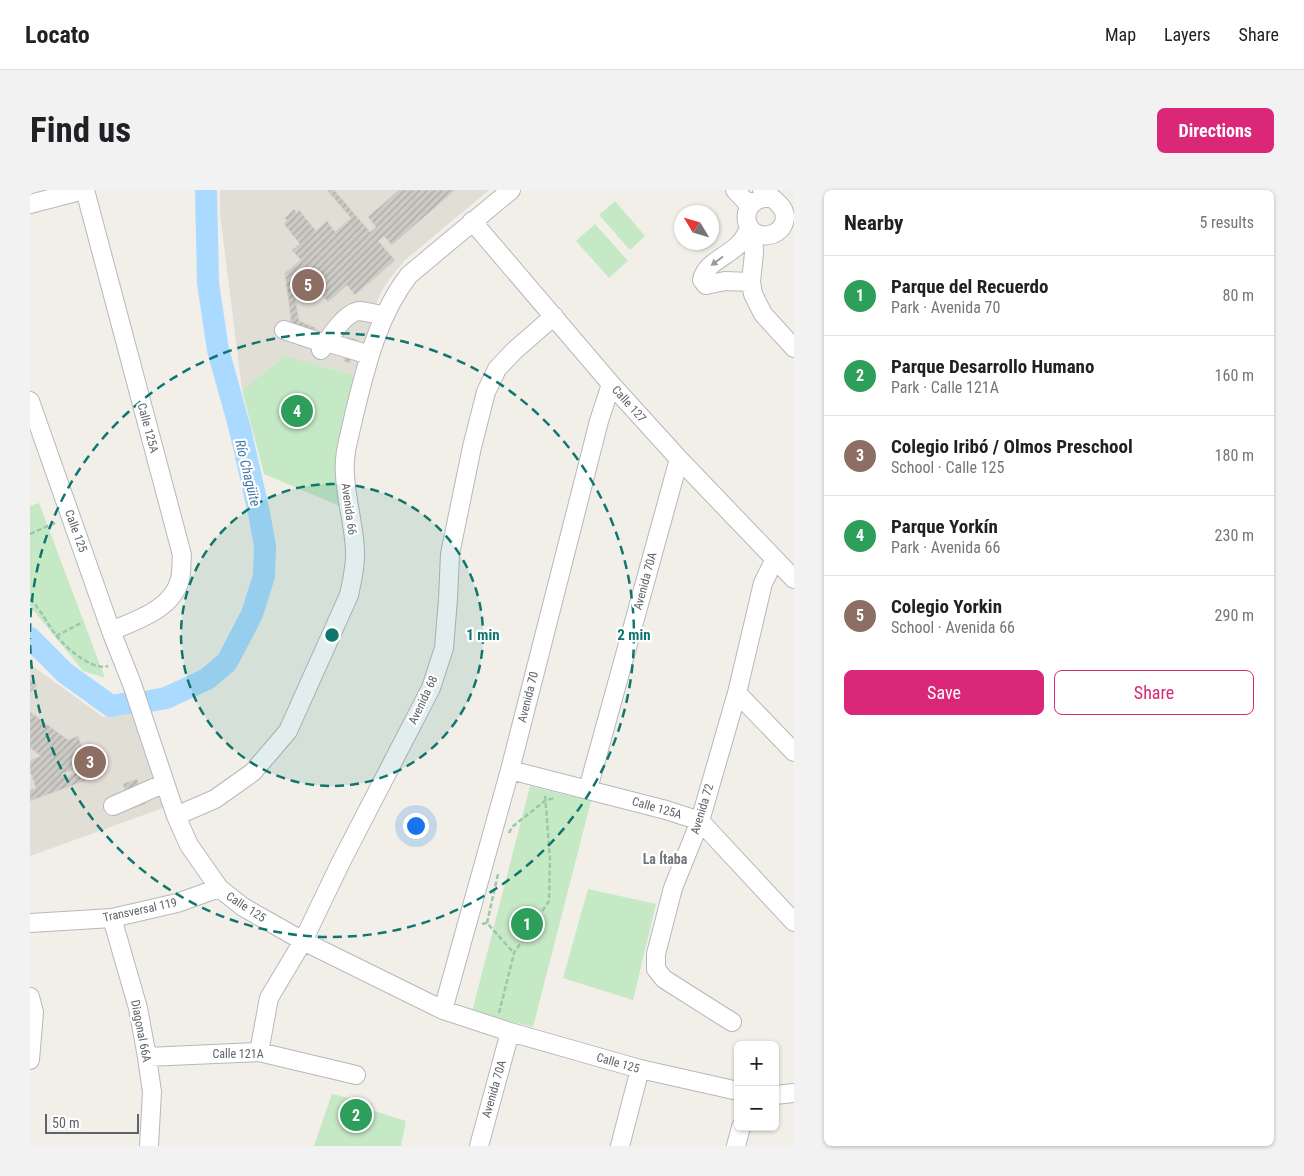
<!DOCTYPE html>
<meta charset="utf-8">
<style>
body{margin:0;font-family:"Roboto Condensed",sans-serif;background:#f2f2f2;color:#202124}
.controls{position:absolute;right:15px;bottom:15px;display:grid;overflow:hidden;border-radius:8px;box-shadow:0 1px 4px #0004}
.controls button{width:45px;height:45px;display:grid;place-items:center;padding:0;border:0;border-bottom:1px solid #e0e0e0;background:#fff;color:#202124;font:25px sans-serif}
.compass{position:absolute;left:644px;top:15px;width:45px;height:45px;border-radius:50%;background:#fff;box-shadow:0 1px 4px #0004;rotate:308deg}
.scale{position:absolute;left:15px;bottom:12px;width:94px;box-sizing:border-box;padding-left:5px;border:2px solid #5f6368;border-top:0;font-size:14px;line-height:18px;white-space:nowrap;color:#5f6368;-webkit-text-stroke:4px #fff;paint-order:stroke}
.you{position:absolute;left:385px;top:635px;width:18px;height:18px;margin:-12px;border:4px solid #fff;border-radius:50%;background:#1a73e8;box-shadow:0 0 0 8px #1a73e833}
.badge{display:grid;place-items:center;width:32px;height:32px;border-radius:50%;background:#db2777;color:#fff;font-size:16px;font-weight:700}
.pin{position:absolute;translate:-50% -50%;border:2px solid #fff;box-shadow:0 1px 5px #0006}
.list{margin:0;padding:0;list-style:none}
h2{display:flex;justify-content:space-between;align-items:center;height:65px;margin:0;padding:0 20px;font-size:21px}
h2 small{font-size:16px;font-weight:400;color:#757577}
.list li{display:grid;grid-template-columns:32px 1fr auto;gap:15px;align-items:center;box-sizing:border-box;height:80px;padding:0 20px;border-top:1px solid #e0e0e0}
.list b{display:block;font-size:19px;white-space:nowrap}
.list p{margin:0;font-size:16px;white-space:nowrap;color:#757577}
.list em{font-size:16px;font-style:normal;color:#757577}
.actions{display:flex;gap:10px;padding:15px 20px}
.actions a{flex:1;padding:11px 0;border:1px solid #db2777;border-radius:8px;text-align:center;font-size:18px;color:#db2777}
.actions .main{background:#db2777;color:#fff}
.map{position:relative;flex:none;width:764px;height:956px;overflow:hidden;border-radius:8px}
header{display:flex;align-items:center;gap:30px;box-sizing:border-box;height:70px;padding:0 25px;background:#fff;border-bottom:1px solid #e0e0e0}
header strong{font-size:24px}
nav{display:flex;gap:28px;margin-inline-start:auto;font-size:18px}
.intro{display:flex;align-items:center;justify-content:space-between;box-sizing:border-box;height:120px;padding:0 30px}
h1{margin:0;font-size:35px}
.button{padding:12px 22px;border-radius:8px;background:#db2777;color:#fff;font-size:18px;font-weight:700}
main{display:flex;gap:30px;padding:0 30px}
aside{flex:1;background:#fff;border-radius:8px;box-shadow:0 1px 4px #0004}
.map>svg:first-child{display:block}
.education{fill:#e1ded6}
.park{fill:#c5e8c5}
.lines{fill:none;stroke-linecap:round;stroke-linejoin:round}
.river{stroke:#aadaff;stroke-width:22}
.building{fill:url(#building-hatch);stroke:#d6d1c6}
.minor-casing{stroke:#b5b8bc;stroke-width:20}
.path{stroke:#9cc7a9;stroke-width:2.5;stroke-dasharray:5 2.5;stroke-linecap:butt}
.minor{stroke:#fff;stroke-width:18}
.oneway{fill:#979a9d}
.ring{fill:none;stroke:#0f766e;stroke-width:2.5;stroke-dasharray:9 6}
.labels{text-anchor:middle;stroke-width:4.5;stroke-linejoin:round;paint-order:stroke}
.street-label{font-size:12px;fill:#5f6368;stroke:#fff}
.water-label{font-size:14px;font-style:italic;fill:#4174aa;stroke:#fff}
.neighbourhood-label{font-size:14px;font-weight:bold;fill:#70757a;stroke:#fff}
.centre{fill:#0f766e;stroke:#fff;stroke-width:2.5}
.ring-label{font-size:15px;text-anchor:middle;font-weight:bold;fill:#0f766e;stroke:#fff;stroke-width:4.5;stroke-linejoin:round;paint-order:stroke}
</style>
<header>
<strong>Locato</strong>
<nav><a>Map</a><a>Layers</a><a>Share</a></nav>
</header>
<div class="intro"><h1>Find us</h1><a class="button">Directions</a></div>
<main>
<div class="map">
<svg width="764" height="956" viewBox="0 0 764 956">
<defs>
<pattern id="building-hatch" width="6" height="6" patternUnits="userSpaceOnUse" patternTransform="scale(1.25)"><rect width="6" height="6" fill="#cccac5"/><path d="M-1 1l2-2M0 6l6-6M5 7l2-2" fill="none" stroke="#a9a8a4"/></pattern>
</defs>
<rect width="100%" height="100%" fill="#f1efe8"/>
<!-- education -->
<path class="education" d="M190,0H459L375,70L361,87L351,102L344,120L324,185L255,166L212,200L190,24Z
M0,474L73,527L100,520L136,617L0,666Z"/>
<!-- park -->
<path class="park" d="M585,11L615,46L600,60L569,25Z
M565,34L598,71L579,88L546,51Z
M255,166L324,185L312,242V317L234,284L212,200Z
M9,313L75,488L53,481L0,416V316Z
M500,596L561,611L503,837L442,822Z
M558,699L626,714L603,810L533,788Z
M302,904L342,914L341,920L376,931L371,956H284Z"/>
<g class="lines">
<!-- river -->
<path class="river" d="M0,448L35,483L81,516L98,513
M120,511L136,508L177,489L197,472L222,424L234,386L235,356L229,323L210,239L188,160L178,93L176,0"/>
</g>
<!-- building -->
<path class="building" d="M297,0H304L340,42L346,37L338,27L369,0H425L362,55L354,46L348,51L365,70L325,105L317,95L298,112L278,89L264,100L269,131L286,138L283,146L262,138L255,83L271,70L262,60L270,54L254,34L257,31L255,28L264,19L267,23L269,20L286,41L297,31L305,42L321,28Z
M318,147L328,150L320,173L314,171L317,162L314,161Z
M0,490L7,495L0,503Z
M0,522L38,550L48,546L58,574L32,584L34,588L53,580L57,590L0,611V600L6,598L0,581V574L1,570L11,566L0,558Z
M107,589L115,614L101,619L93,594Z"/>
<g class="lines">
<!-- minor casing -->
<g class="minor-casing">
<path id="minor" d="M55,0L152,365C151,373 152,381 150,389C143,419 107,430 81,441
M705,0L720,16
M732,0C744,10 762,19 752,37C749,41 745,44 739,45C710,50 707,5 742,8
M0,14L54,0
M442,31L581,194L649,269L764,389
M719,36C712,66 677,66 672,90L676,95L695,91L721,92
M723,42L724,63L721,92L723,104L733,124L764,158
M254,140L290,152H296L340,165
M291,160C298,149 316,121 330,121C338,122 346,124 354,126
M0,211L81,441L102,494L146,626L159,655L189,698L213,717L273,751L413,820L480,842L610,879L708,901
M707,503L764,562
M480,580L636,620L670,631L764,732
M558,599L649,269
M83,616L135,593
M146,626L185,609L223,582L258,541L319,405C322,391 326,375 325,360C324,335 316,310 315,285C313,264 320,245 324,225C336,176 348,125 379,85L481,0
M82,728L108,818L117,867L122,902L119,956
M0,733L82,728L147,713L189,698
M0,807L4,822L0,870
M413,820L480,580L569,231L581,194
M702,832L634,789L626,779V764L643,698L670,631L707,503L733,393L745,369
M229,862L239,808L273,751L311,672L401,498L414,458L418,409L420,364L442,257L456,202L467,179L484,161L524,126
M117,867L229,862L326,885
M745,905L764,903
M449,956L480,842
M590,956L610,879
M706,956L711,937"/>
</g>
<!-- path -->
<path class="path" d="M0,344L27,332
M0,409C11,419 17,434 26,445C36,458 62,481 78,476
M26,446L53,432
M479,643L482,637L516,610L525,608
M457,733L468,684
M452,734L457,733L484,763
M469,823L484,763L519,711L520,669L515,604"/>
<!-- minor -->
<use href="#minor" class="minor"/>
</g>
<!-- one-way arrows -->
<defs><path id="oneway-solid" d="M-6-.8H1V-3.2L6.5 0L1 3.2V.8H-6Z" transform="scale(1.25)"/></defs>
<use class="oneway" href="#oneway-solid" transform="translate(687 71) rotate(143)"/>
<!-- distance rings -->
<circle cx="302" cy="445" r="151" fill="#0f766e" fill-opacity=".12"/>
<g class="ring">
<circle cx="302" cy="445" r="151"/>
<path d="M0 442A302 302 0 1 1 0 448"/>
</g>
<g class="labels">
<!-- street labels -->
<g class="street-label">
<text transform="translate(599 214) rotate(48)" y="4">Calle 127</text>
<text transform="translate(118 238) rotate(75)" y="4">Calle 125A</text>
<text transform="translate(319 319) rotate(82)" y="4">Avenida 66</text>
<text transform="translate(46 341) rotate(70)" y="4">Calle 125</text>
<text transform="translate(615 391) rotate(-75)" y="4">Avenida 70A</text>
<text transform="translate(498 507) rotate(-76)" y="4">Avenida 70</text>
<text transform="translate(393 510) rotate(-65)" y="4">Avenida 68</text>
<text transform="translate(627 618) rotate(16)" y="4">Calle 125A</text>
<text transform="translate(672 619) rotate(-73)" y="4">Avenida 72</text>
<text transform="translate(216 717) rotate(33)" y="4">Calle 125</text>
<text transform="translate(110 720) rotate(-12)" y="4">Transversal 119</text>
<text transform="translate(111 841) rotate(79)" y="4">Diagonal 66A</text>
<text x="208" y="868">Calle 121A</text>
<text transform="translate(588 873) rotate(16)" y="4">Calle 125</text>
<text transform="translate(464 899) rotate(-74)" y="4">Avenida 70A</text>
</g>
<!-- water labels -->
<g class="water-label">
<text transform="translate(218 283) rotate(76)" y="5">Río Chagüite</text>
</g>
<!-- neighbourhood labels -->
<g class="neighbourhood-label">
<text x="635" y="674">La Ítaba</text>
</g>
</g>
<circle cx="302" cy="445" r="8" class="centre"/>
<g class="ring-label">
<text x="453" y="450">1 min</text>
<text x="604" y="450">2 min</text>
</g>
</svg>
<div class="controls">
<button>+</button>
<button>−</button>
</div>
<svg class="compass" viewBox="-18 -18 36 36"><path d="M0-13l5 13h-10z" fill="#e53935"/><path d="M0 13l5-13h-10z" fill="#757577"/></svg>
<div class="scale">50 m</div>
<div class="you"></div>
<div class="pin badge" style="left:497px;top:734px;background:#2e9e5b">1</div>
<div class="pin badge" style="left:326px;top:925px;background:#2e9e5b">2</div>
<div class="pin badge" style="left:60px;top:572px;background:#8d6e63">3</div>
<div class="pin badge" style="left:267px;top:221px;background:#2e9e5b">4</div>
<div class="pin badge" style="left:278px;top:95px;background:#8d6e63">5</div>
</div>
<aside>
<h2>Nearby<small>5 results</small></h2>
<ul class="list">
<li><span class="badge" style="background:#2e9e5b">1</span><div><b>Parque del Recuerdo</b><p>Park · Avenida 70</p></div><em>80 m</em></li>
<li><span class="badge" style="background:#2e9e5b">2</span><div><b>Parque Desarrollo Humano</b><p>Park · Calle 121A</p></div><em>160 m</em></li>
<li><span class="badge" style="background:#8d6e63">3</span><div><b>Colegio Iribó / Olmos Preschool</b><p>School · Calle 125</p></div><em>180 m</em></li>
<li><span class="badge" style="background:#2e9e5b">4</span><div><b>Parque Yorkín</b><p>Park · Avenida 66</p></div><em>230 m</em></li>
<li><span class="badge" style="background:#8d6e63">5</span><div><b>Colegio Yorkin</b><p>School · Avenida 66</p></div><em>290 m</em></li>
</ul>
<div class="actions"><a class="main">Save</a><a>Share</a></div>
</aside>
</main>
